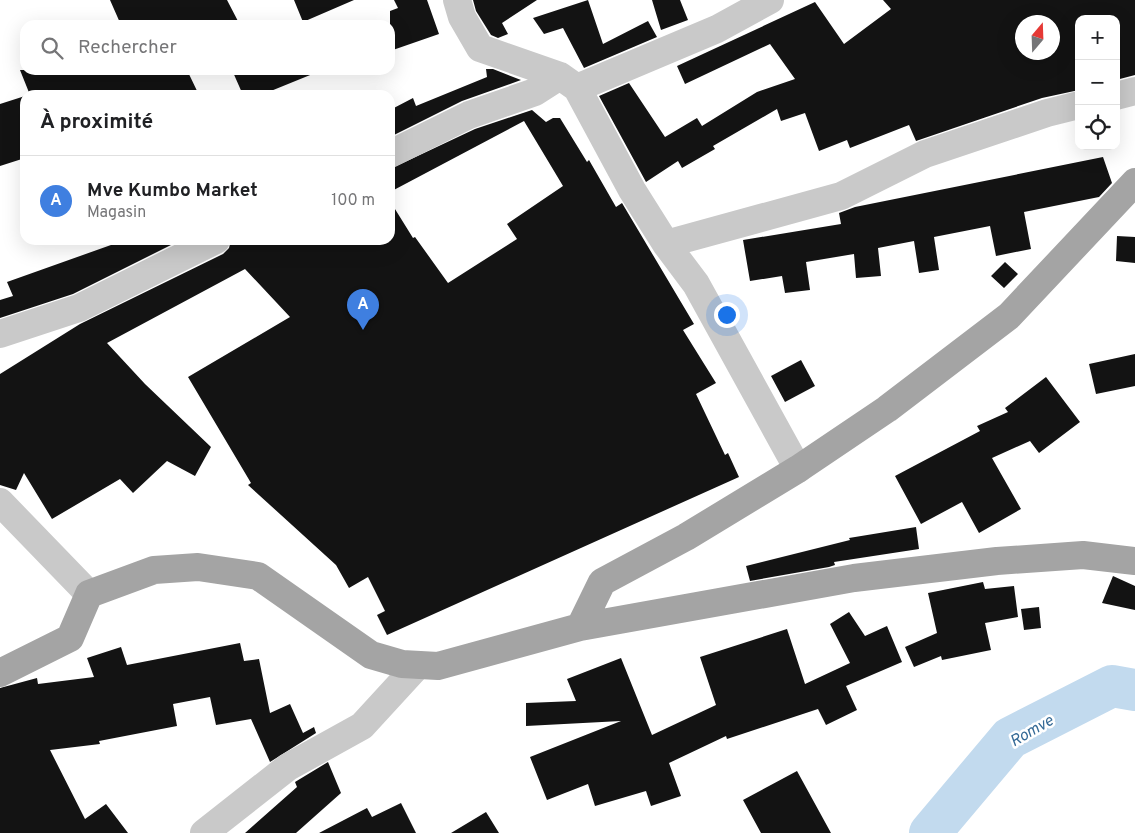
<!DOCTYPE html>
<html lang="fr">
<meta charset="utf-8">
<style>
body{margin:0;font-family:Overpass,sans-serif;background:#f6f6f6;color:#202124}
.controls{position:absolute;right:15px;top:15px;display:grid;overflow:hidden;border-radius:10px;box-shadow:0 5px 20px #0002}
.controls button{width:45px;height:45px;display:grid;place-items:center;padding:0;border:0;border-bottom:1px solid #e0e0e0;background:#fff;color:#202124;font:25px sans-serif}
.compass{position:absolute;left:1015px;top:15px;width:45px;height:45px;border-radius:50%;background:#fff;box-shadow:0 5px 20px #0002;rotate:19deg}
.you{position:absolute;left:726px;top:314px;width:18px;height:18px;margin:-12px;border:4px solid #fff;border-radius:50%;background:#1a73e8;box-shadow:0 0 0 8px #1a73e833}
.badge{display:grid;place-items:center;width:32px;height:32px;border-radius:50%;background:#111827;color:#fff;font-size:16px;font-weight:700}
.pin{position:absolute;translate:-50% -41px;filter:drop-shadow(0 1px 2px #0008)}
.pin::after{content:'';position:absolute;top:26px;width:18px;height:15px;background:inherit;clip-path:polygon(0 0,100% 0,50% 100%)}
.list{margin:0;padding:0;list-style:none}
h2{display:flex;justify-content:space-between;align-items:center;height:65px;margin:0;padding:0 20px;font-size:21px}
h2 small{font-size:16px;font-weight:400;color:#757577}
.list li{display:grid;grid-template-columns:32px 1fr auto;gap:15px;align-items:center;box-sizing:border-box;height:90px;padding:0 20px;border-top:1px solid #e0e0e0}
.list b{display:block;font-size:19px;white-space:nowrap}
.list p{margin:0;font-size:16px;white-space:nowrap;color:#757577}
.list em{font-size:16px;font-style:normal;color:#757577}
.icon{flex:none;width:28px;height:28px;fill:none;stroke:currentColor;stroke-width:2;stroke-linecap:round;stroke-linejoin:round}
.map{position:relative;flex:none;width:1135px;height:833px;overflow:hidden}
.search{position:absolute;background:#fff;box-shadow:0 5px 20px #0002;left:20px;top:20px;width:375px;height:55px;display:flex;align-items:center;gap:12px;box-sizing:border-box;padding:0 18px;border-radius:15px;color:#757577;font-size:19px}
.panel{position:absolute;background:#fff;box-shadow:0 5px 20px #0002;left:20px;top:90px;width:375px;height:155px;border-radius:15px}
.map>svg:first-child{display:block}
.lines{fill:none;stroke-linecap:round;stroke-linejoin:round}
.river{stroke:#c2daee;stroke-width:42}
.building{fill:#131313;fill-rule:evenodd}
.minor{stroke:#c9c9c9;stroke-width:28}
.major{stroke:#a4a4a4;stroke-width:28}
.labels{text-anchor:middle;stroke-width:5;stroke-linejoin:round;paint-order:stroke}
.water-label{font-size:16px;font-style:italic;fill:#346995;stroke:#fff}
</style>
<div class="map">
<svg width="1135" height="833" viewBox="0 0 1135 833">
<rect width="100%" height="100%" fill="#fff"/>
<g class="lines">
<!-- river -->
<path class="river" d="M930,833L1010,738L1112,686L1135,690"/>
</g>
<!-- building -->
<path class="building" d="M110,0H227L240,25H121Z
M294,0H354L303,22Z
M394,0H427L439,34L390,51V11L398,8Z
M473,0H537L502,23L508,34L498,38L491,35L476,11Z
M588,0L603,44L648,21L657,37L584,68L563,28L544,34L533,18Z
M652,0H680L688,20L661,30Z
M883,0H1135V75L1116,80V19H1079V90L1042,98L916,141L909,125L850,148L847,140L819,151L805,113L781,121L777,109L713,146L715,149L682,168L678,161L646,182L599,96L629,83L665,137L697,118L702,126L757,92L795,79L770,44L685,84L677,66L815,2L844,44L891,9ZM1022,22H1052V52H1022Z
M486,69H493L521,80L462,101L390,137V110L413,98L416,106L487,77Z
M20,70H187L199,95H30Z
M232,70H320V71L261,95H243Z
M25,96V158L0,166V104Z
M532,110L546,122L553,118H560L587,162L589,160L616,207L622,203L694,324L683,330L716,383L696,394L725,455L728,453L739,477L387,635L377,615L385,611L368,577L349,588L336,565L248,485L251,483L188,377L290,317L245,269L107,343L145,384L211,447L195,476L167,461L133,493L120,479L52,519L24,473L16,490L0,485V374L80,324L223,254L229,248L231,240H390V201L413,238L415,237L448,283L517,239L507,224L563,186L524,121L390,192V169L475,129Z
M1103,157L1112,183L1099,197L1024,212L1031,249L996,256L990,226L934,237L939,270L919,273L914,241L878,248L881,276L856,278L854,254L806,262L810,290L785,293L782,276L750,281L743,240L841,224L839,213L855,207Z
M1117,236L1135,237V263L1116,261Z
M125,240H181L73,294L0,318V300L13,296L7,282Z
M1005,262L1018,274L1004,288L991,276Z
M1135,354V386L1096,394L1089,364Z
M801,360L815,386L785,402L771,376Z
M1046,377L1080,422L1039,453L1030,441L992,458L1021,509L979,533L962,502L921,524L895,476L980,431L977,426L1008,412L1005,408Z
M916,527L919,549L834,562L835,565L829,567L750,581L746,566L850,540L849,538Z
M1113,576L1135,586V610L1102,603Z
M983,582L985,589L1014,586L1018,617L985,623L991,650L942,660L941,656L914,667L905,647L937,633L928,593Z
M1039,607L1041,628L1024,630L1021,609Z
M849,612L865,636L887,626L902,662L846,686L857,710L826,725L818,709L727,739L726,736L669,763L681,796L651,806L646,791L595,806L588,784L547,800L530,757L621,721L526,726V703L576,701L567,679L621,658L652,735L716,705L700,657L787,629L805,684L850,663L830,624Z
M240,643L244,661L259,659L270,713L290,704L303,733L314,727L316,733L270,762L251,719L216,725L210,697L173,704L177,726L99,741L100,744L50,750L85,819L106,804L128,833H0V688L37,678L38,684L94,677L87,658L121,647L127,665Z
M328,762L341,793L296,833H245L297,787L295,782Z
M797,771L831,833H761L743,800Z
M401,803L416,833H319L367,808L372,817Z
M486,812L499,833H451Z"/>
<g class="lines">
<!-- minor -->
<path class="minor" d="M457,0L462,17L480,48L560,76L577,88L632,190L666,244L696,284L798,469
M577,88L717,29L770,0
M1116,96L1135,91
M390,154L469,115L535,92L560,76
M666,244L841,196L925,154L1047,113L1079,105
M0,334L79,308L216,240
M0,502L89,594
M204,833L288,767L362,726L418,665"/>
<!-- major -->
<path class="major" d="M580,627L602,582L686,537L798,469L887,409L1009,316L1135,182
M0,673L70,638L89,594L154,570L198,567L258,576L371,655L402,664L438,666L580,627L854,578L997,561L1083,555L1135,561"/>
</g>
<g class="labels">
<!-- water labels -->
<g class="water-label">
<text transform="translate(1031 730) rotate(-30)" y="6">Romve</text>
</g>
</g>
</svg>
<div class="controls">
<button>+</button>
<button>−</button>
<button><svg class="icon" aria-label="locate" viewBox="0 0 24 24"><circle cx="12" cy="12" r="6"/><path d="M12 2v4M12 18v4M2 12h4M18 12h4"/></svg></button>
</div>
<svg class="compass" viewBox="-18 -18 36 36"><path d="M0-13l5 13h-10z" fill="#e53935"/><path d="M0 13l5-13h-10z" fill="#757577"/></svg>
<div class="you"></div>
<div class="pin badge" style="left:363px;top:330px;background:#3f7fe0">A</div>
<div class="search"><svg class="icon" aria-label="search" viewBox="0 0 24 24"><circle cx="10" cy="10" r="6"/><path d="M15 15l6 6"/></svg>Rechercher</div>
<section class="panel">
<h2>À proximité<small></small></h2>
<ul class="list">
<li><span class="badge" style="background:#3f7fe0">A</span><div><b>Mve Kumbo Market</b><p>Magasin</p></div><em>100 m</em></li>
</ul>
</section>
</div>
